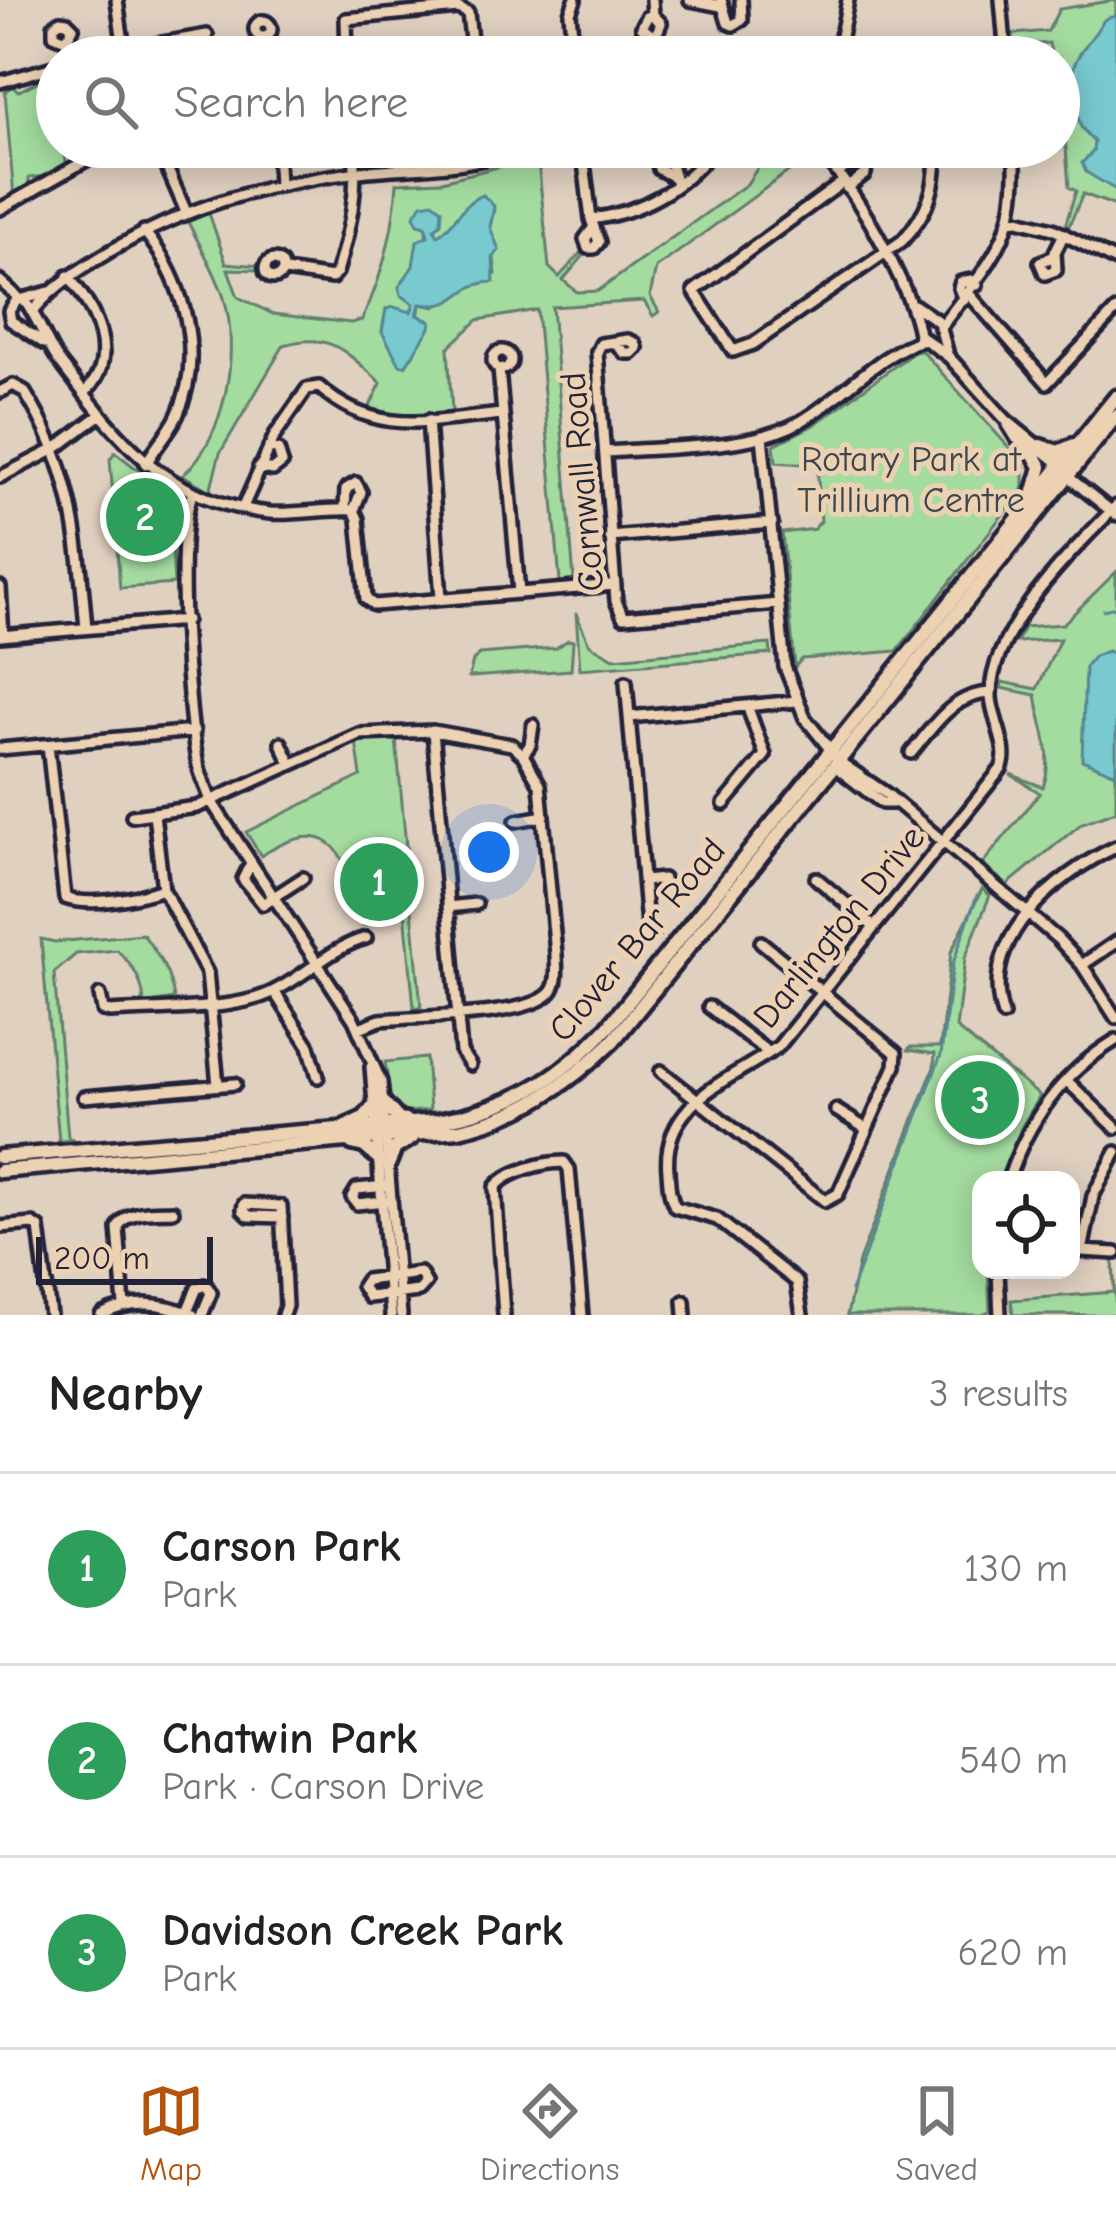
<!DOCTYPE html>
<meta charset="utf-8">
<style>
body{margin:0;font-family:"Comic Neue",sans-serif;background:#f6f6f6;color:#222}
.controls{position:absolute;right:36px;bottom:36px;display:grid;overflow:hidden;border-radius:24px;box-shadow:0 6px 30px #0003}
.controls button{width:108px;height:108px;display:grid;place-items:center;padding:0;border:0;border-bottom:3px solid #e0e0e0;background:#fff;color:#222;font:60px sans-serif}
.scale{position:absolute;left:36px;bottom:30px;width:177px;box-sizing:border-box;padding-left:12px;border:6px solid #22223b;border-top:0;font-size:33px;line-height:42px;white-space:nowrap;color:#22223b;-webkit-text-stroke:9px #ecd2b3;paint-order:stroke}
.you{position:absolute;left:489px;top:852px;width:42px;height:42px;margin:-30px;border:9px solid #fff;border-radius:50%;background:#1a73e8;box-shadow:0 0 0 18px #1a73e833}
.badge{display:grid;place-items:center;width:78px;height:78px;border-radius:50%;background:#b45309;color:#fff;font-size:39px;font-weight:700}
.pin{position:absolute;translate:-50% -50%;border:6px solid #fff;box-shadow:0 3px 12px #0006}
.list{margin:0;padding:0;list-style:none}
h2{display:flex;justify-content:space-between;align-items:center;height:156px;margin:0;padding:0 48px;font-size:51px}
h2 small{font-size:39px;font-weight:400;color:#767676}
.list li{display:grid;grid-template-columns:78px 1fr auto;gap:36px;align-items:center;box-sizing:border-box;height:192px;padding:0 48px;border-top:3px solid #e0e0e0}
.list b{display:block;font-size:45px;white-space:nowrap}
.list p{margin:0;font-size:39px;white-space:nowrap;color:#767676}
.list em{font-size:39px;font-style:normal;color:#767676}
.icon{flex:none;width:66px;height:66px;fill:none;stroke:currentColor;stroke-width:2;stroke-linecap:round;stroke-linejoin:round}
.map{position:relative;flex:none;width:1116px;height:1315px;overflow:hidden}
.search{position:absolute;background:#fff;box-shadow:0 6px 30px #0003;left:36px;right:36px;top:36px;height:132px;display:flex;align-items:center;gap:30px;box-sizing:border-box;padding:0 42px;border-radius:66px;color:#767676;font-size:45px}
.sheet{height:732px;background:#fff}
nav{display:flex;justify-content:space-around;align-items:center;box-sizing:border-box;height:168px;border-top:3px solid #e0e0e0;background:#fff;font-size:33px;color:#767676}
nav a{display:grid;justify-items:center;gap:6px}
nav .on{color:#b45309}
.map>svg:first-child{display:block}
.green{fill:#a4dca0;stroke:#637f6e;stroke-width:3;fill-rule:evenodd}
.water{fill:#78cacf;stroke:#568794;stroke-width:3}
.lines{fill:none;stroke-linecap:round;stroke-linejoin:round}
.stream{stroke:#568794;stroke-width:3}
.minor-casing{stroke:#22223b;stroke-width:18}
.major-casing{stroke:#22223b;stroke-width:21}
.minor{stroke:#ecd2b3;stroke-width:9}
.major{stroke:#ecd2b3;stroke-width:12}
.labels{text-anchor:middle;stroke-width:10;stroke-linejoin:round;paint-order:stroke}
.park-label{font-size:36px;fill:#3c474f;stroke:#ecd2b3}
.street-label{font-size:36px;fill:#22223b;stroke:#ecd2b3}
</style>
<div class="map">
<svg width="1116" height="1315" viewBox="0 0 1116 1315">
<rect width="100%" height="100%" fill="#e0d0c0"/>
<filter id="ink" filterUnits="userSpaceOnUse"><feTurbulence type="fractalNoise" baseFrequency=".00833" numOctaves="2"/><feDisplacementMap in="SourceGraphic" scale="24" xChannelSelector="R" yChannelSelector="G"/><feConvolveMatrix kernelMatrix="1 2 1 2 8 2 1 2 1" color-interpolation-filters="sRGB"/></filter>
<g filter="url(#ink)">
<!-- green -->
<path class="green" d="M1116,0V206L1083,194L1069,226H1065L1076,191L1069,187L1059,57H1052L1049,43L1013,46L1012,34L1048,31L1059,9Z
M41,80L57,132V147H63L67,165L51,175L29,178V187L14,197L5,92L12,87L19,91Z
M771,147H799L811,155L656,268L650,296L659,312L653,316L644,301L552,307L574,580L560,582L537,310L478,320L448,348L452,412L406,417L369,408L381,383C347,353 331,331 284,345L220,453L210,491L183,475C226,436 240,352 224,298C216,272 200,246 188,222L209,213L226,263L261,266L260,270L228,269L238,297L273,314L351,323L362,320C383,275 394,232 397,183L442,181L506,165L537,152L549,267L559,277L582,252L585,254L563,280L577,292L598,291L747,184ZM483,195L494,210L490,227L496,274L467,286L435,307L420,304L414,352L406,365L382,332L386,309L411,312L414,303L399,287C412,273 429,246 426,226L435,225L437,236C457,224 461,202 483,195Z
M922,351L1024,464V487L897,651L802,659L795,667L782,533L814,529L821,521L817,465L776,462L774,445L814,425L914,352Z
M115,452L179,502L172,548L174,584L120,588L110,459Z
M1116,572V811L1082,823L1007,885L982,864L1040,793L1010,774L1043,787C1055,753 1041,729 1036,695L1001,688L1002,682L1037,689L1060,639L1017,642L1024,627L1063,624Z
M576,613L589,644L614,658L770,644L771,654L580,669Z
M568,640L573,641L571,670L469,677L473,661L479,654L556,648Z
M396,739L421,1007L414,1008L405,911L381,894L369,896L367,925H363V897L351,898C346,835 314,821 261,856L246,832L361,776L356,741Z
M982,889L990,895L965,958L956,1028L1040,1096L1022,1126L999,1180H981V1270H988L990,1311L983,1315H847L859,1261L934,1067L935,1054L908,1050L910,1047H940L951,952Z
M143,934C158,955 171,973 174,999L144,1004C143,980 133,966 117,950L76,954L54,973L68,1137L73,1140L59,1141L41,939L55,942Z
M426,1058L430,1110L407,1112L392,1105L385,1062Z
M1113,1260L1116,1315H1013L1011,1300L1114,1292Z"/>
<!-- water -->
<path class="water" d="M1116,15V190L1086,172L1082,163L1093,151L1094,142L1081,127L1075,106L1079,102C1062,73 1078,55 1095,33C1103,22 1102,18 1116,15Z
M483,195L494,206L490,227L499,250L493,258L494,282C456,283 461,311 420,304L417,315L431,321L430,328L406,365H400L382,332L386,309L394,307L411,312L414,304L401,295L399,287L413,266L417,241L428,236L426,226L418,224L414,216L422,204L433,202L442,209L441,223L434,229L438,235C457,224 462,202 483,195Z
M1108,651L1116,655V774L1082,760L1085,667L1094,656Z"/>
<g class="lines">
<!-- stream -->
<path class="stream" d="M1103,610L1116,607
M851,1291L941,1055L953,963L977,895"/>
<!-- minor casing -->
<g class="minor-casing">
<path id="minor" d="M117,0L125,57
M652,0L653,15L661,23L657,33L651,35L642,27L647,17L653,15
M690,0L721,6
M721,0L728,23L733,25L742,20L741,0
M1001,0L1006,57
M255 29a8 8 0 1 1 16 0a8 8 0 1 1-16 0Z
M265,37L268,57
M66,40L54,35V26L60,21L67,22L73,28L66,40L70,57
M82,57L207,35
M347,57L346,19L458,8L468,13L473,57
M574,57L570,13L575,0
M837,57L848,0
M931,57L1006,49
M0,82L57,66
M158,147L186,212
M277,147L279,184
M582,147L591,219C640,213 685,188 715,147
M815,147C850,178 913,290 919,335L949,357L1006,420L1056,461V467L1116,515
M837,173L855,161L866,166L865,174L847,188
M672,176L659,169L657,159L663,156L669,159L677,184
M843,182L694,291L733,351L753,344L902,241C928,213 938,186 935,147
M0,209L99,153L100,147
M1011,218L1053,229L1116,261
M591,219L599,242L594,248H588L585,239L594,227
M144,231C185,282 205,355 177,416C169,433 155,447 146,464
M1055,256L1040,262L1045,274L1056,270L1055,252L1064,234
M265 269a9 9 0 1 1 18 0a9 9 0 1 1-18 0Z
M285,271L332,278L337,272C350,228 358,193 354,147
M68,276C95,309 122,358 84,393
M0,281L21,300
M969,294L1047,383L1116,310
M22,300C33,305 47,346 59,361C119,439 164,502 270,513C298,515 326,508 354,510L358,519L366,599L374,605L615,585
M964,300L959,288L961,282L971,280L977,285
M914,305L939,322L947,351
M34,310C55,285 79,270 107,253C184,207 262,185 351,173C415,165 461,171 524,147
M940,328C989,263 1022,236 1014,147
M44,343L11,321L9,311L16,301L49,292
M615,343L625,353H632L637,348L635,343L628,340L601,344L597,352L616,601L623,617L779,604
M493 360a9 9 0 1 1 18 0a9 9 0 1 1-18 0Z
M499,369L503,414
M0,392L13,385L24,391C74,470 78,539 86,628
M428,420L441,598
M1008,425L1016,438L1037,456
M762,436L785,667L805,718L841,763L888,795L1058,939L1082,965L1116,1018
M606,452C663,447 749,450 800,422C842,398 878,353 925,339
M259,467L273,470L282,463L278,450L269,447
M0,477L55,449L100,415
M193,493C173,529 188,720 198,765C201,777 207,789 211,801L354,1020L381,1082L401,1315
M243,507L275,435L307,389L319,387C376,438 432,420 503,414L519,592
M345,509L346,489L356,483
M354,510L361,492L356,483
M610,537L772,523
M0,587L3,636
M0,636L186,620
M626,682L647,925L652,934
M629,717L797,701
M433,731L461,1052L470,1065
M281,743L291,764
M48,745L65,898C90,907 137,898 163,889
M0,749L194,731
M911,753C934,726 952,694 991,693
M523,755L530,745L533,725
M841,763V771L882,803H893
M724,804L765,755L748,708
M154,814L163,889L207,973L218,1085
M132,816L197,807L359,734L433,731L512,745L523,755L540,785L556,954C556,965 559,982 551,992C530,1018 416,1016 380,1020L359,1028
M516,821L544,816
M251,863L243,879L263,904L303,878
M816,878L874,927
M644,881L663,879
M448,907L476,904
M1082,965L1116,942
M274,991L309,1046L318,1077
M100,995L103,1010L110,1012C157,1008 226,1012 268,994C303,979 329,948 366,938
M709,1007L769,1053
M1003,1015C978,940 1055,875 1116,847
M371,1067L391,1315
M661,1071L825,1201L838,1194L895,1066L896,1053L761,942
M1066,1080L1116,1128
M84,1097L235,1084
M836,1110L865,1128
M1116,1152L1093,1196L1082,1251L1116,1253
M1008,1180C1027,1122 1063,1072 1116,1040
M384,1201L357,1204L352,1197L357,1189L385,1186
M282,1217L249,1216L243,1210L244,1204L281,1206L286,1306L283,1315
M0,1227L33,1224L39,1228L50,1315
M998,1270L1000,1315
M420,1273L426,1283L419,1291L369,1297L362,1286L366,1280Z
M684,1301L685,1315
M124,1306L118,1228C125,1209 155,1212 173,1211
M187,1312L197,1288L206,1285
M101,1315C133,1299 162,1302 193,1315
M202,1315L211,1293L206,1285
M504,1315L495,1187C508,1171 544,1162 564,1162L569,1169L582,1315
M802,1315L797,1282L717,1219L675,1207C669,1195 669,1184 668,1171C661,1101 732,1080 779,1046L1001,769C1011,750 992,719 991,697C989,630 1073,551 1116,506"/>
</g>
<!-- major casing -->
<g class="major-casing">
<path id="major" d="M1040,446L1058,452L1074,445
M1033,453L1041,467L1034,491
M384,1103L399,1120L406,1121
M346,1126L364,1118L373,1107
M352,1143L364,1146L377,1157
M0,1157L436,1121C506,1110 560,1079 608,1027L1116,397
M388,1165L395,1148L412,1138
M0,1171L459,1130C520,1117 569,1084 613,1041L1116,416"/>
</g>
<!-- minor -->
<use href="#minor" class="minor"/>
<!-- major -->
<use href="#major" class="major"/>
</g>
</g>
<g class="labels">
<!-- park labels -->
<g class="park-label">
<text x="911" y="471">Rotary Park at<tspan x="911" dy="41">Trillium Centre</tspan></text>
</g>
<!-- street labels -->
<g class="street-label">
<text transform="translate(581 482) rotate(-95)" y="13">Cornwall Road</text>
<text transform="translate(838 926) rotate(-51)" y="13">Darlington Drive</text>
<text transform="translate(636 939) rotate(-50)" y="13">Clover Bar Road</text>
</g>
</g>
</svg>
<div class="controls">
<button><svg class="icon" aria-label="locate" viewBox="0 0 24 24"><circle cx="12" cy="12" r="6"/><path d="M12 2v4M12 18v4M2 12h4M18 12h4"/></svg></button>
</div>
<div class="scale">200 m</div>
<div class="you"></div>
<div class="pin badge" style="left:379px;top:882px;background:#2e9e5b">1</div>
<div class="pin badge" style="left:145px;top:517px;background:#2e9e5b">2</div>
<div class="pin badge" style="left:980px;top:1100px;background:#2e9e5b">3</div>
<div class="search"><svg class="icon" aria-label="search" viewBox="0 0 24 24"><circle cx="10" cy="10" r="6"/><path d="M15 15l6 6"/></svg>Search here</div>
</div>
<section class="sheet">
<h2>Nearby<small>3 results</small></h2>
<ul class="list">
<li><span class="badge" style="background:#2e9e5b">1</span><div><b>Carson Park</b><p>Park</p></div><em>130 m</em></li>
<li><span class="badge" style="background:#2e9e5b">2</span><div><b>Chatwin Park</b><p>Park · Carson Drive</p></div><em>540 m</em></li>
<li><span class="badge" style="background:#2e9e5b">3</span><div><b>Davidson Creek Park</b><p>Park</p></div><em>620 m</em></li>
</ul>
</section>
<nav>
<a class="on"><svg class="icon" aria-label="map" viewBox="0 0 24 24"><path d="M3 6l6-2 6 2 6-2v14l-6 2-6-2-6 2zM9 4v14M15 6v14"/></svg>Map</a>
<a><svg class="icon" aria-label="directions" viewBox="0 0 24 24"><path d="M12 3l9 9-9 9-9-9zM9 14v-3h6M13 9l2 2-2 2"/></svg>Directions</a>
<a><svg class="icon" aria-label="saved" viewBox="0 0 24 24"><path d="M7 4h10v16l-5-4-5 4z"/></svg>Saved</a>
</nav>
